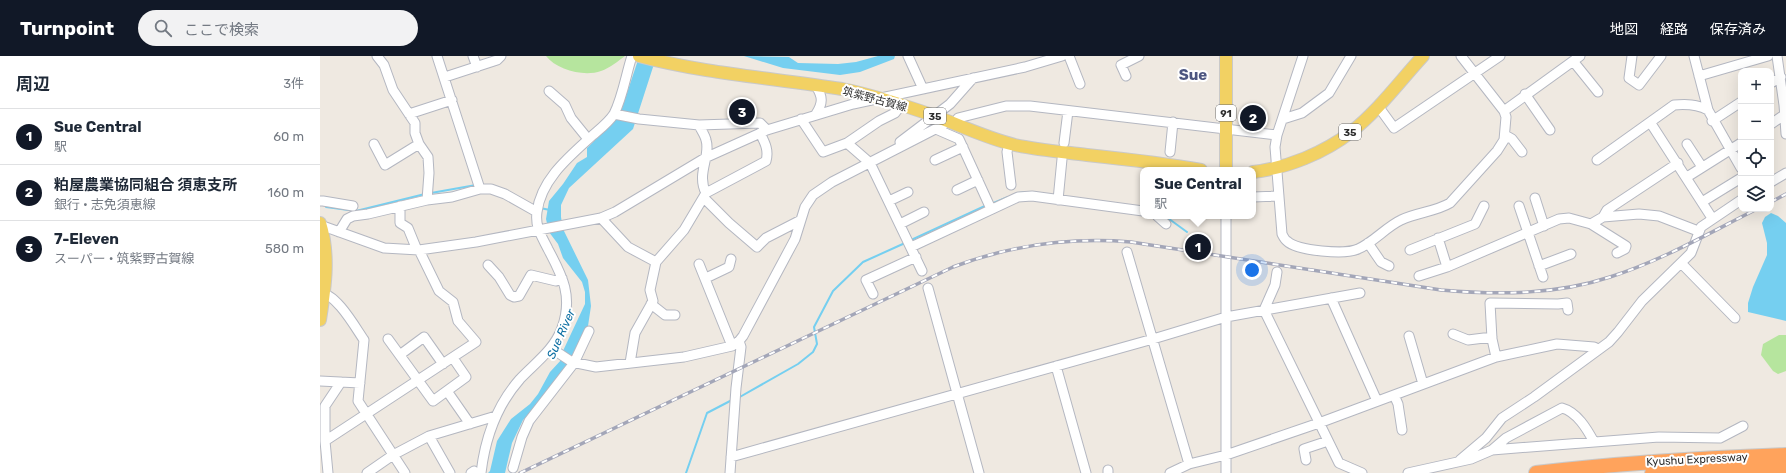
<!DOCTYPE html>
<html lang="ja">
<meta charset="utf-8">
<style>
body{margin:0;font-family:Rubik,"Noto Sans JP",sans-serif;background:#f2f2f3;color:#1f2937}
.controls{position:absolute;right:12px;top:12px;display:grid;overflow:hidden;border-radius:8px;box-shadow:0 4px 16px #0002}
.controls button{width:36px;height:36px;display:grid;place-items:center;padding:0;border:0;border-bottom:1px solid #e0e1e3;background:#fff;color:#1f2937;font:20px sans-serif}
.you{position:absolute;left:932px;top:214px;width:14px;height:14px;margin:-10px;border:3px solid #fff;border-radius:50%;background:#1a73e8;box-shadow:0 0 0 6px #1a73e833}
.badge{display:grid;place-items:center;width:26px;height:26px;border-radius:50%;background:#111827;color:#fff;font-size:13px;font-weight:700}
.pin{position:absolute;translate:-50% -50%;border:2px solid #fff;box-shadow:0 1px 4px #0006}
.popup{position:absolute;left:820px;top:111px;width:116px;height:52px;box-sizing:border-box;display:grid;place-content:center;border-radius:8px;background:#fff;filter:drop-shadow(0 1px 3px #0005);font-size:13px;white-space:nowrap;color:#747a83}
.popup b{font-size:15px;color:#1f2937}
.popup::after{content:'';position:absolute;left:50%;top:100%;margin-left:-8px;border:8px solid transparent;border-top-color:#fff}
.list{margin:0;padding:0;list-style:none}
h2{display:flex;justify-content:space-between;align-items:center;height:52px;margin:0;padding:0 16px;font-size:17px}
h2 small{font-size:13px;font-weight:400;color:#747a83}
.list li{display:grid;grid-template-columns:26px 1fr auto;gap:12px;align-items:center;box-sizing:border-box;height:56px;padding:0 16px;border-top:1px solid #e0e1e3}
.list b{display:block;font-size:15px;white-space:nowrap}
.list p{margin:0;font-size:13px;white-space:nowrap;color:#747a83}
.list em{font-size:13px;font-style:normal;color:#747a83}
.icon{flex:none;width:22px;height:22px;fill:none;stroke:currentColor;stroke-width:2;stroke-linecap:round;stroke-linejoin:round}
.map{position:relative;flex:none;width:1466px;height:417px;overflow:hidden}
header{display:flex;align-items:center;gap:24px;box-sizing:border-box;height:56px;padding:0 20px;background:#111827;color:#fff}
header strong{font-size:19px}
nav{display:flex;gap:22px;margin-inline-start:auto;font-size:14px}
.search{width:280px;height:36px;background:#f2f2f3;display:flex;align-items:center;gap:10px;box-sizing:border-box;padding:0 14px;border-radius:22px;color:#747a83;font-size:15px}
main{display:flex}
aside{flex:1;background:#fff}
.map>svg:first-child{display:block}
.green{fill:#b6e59e}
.water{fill:#75cff0}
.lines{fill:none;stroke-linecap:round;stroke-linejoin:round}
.stream{stroke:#75cff0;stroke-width:2}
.minor-casing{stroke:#b4b7c1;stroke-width:11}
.major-casing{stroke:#c9c9c9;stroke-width:14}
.highway-casing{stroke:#c9c9c9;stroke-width:16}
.minor{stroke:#fff;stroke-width:9}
.major{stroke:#f2d163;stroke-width:12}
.highway{stroke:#ffa35c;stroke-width:14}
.rail-casing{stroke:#a3a6b8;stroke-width:3.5}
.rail{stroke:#fff;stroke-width:2;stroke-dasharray:6;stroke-linecap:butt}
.labels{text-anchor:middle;stroke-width:4;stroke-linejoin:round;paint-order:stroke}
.shield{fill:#fff;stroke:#6d6d6d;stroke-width:1}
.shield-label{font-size:10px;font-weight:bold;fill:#2e2e2e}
.street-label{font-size:11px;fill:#2e2e2e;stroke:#fff}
.water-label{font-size:12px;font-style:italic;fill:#0d6fa3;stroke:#fff}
.district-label{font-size:15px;font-weight:bold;fill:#4d5680;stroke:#fff}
</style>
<header>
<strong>Turnpoint</strong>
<div class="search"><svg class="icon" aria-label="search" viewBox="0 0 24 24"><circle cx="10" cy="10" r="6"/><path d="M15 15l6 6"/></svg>ここで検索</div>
<nav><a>地図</a><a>経路</a><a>保存済み</a></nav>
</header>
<main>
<aside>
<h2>周辺<small>3件</small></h2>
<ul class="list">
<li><span class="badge">1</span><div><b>Sue Central</b><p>駅</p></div><em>60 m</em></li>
<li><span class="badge">2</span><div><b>粕屋農業協同組合 須恵支所</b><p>銀行 · 志免須恵線</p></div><em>160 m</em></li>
<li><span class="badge">3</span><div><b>7-Eleven</b><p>スーパー · 筑紫野古賀線</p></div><em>580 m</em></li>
</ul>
</aside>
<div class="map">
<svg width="1466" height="417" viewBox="0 0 1466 417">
<rect width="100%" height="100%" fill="#efe9e1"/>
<!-- green -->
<path class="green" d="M226,0H305C298,5 290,12 281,15C264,21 237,14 226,0Z
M1459,279H1466V315L1458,318L1453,315L1441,299L1443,288Z"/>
<!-- water -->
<path class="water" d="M424,0L469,1L478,7L518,8L536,6L558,0H575L574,3L540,16L520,19L463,12Z
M318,4L334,8L313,73L249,132L241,149V161L243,173L268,224L271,250L268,270L261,288L251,303L213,354L203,364L192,387L185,417H168L170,415L177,385L191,363L210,348L218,338L230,316L242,303V297L265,248V236L262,226L243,202L238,188L229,176L226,163L229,145L243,128L257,107L267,101V92L299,61Z
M1451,157L1458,160L1466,167V265L1428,256V247L1433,231L1447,199V187L1442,167L1445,161Z"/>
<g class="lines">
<!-- stream -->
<path class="stream" d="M111,137L156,129
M699,137L709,136
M671,148L688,141
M6,151L36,155L105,138
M220,152L230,154
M845,160L867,176
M589,185L667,149
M418,342L478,308L493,296L497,288L494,271L513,235L543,206L585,187
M366,417L387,357L412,344"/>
<!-- minor casing -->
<g class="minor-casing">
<path id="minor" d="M57,0L64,9L73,34L95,67V77L99,88L108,101L109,117L107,144
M117,0L160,133
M153,0L157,11
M588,0L603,33
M749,0L760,28
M983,0L957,79L955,91L962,178C963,180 965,184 967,185C977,195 1026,199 1038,193C1054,186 1066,171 1081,164C1097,156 1115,156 1130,147L1177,95L1184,84L1186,61L1184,55L1141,0
M1312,0L1309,22L1319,29L1341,0
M1374,0L1388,54L1421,112
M1457,0L1464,49L1466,78
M1253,5L1278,36
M806,20L801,9L819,0
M1379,20L1448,0
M125,21L177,4L181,0
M1451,27L1461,21
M229,35L245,49L251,62L268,83
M1205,38L1230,74
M581,49L575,57L559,65L527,87L550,107L602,215
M1058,50L1074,72L1180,0
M1184,55L1260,0
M89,58L132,44
M294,58L319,63L379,69L440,67L447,74
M496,58C503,47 503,41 496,30
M638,62L686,50H710L957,79
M481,63L503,96L527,87
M963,63L982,57L1009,37L1031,0
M1392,65L1421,46
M1330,66L1392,162
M1451,68L1464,59
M379,69C381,74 385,79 386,84C391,100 376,118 386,137
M616,73L639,83L671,153
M1185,79L1192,83L1202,96
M580,86L630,48L653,22
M689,87L687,96L691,129
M744,87L748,55
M54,88L65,109L99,88
M1367,88L1382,111
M850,96L853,66
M615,104L643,91
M1277,104L1354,49C1366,48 1377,48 1388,54
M1367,121L1421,87
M1451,126L1466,117
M637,134L658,124
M933,141L959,140
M384,142L409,167L437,191L446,182L481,164
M1215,142L1224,170
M738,144L742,103
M0,145H3L33,150
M569,145L588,136
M1382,146L1421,122
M80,150V167L88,172L97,194
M1199,150L1223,221
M837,160L846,168
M906,160V417
M1283,161L1287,154L1358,107
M281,162L308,191L336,206
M580,168L604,156
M1271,168L1306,190L1305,193L1297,197
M0,169L64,192L99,194L156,186L281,162L295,156L385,102L447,74L533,48L705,11L742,0
M19,176L27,163L33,160L48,158L107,144L132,141L160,133H171L185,138L217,156
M1118,182L1127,211
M1048,187L1061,206L1069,210
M591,191L698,141L712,140L823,155
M1090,194L1155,168L1164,150
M807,196L869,408
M1361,207L1415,262
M379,208L412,290
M168,209L179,221L190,239L194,241L199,240L211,219L236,225L242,222
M1219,210L1251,198
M957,216L955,229L944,254L1019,407L1042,417
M1099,220L1127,211L1239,163L1249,162L1271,168L1283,161L1319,158L1339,160L1378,175
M386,222L409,211L411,203
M608,232L659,417
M0,237C16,237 35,271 44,284L38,345L85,417
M553,238L546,224L596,201
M1011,242L1057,345
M331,248L345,259H355
M1133,278L1148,284L1172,281
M1089,280L1103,328
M68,283L113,345L146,321L133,302
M231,292L252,306L276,311L364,301L412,290L419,285L423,280L475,183L485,151L493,139L512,126L623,69
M81,298L104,281L123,308
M1176,301L1172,283L1170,247L1238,248L1247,247L1248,254
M310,307L315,277L333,245L330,234L336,206L364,174L386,137L446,105C449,94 445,87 440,77
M736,310L766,417
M0,325L40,327
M127,335L150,368
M1074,339L1078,348L1082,374
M109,380L130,417
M5,385L156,286L138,265L133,246L119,235L99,194
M1172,394L1186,382L1242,352C1257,356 1267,373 1274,386
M411,401L833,283L906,261L1040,237
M986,404L984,393L1008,385
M1140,404L1166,382L1182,362L1214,341L1289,286L1298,276L1322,245L1371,197L1381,171L1421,144
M193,412L202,381L209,365L254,307L269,275
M788,414V417
M8,417L5,385V350L21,326
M47,417L73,399L109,380L176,360
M151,417L154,415
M161,417C165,383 177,349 200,323C215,307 234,294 242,272C253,241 243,221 228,193C221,179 215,171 217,156C221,123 250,100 273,79C280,73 289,66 294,58C303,40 306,18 312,0
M410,417L416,332L421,291L419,285
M850,417L869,408L906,399L999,367L1176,301L1237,288L1274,291L1278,293
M1088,417L1151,403L1172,394L1339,381L1400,382L1423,370"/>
</g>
<!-- major casing -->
<g class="major-casing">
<path id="major" d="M319,0C386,18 454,22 522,33C553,39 583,49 612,59C640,69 666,82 695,89C718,94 743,96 767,99C805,103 843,107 881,114
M906,114V0
M933,116C967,112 1004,97 1031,76C1058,55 1080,25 1103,0
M0,167C10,199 5,232 0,264"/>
</g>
<!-- highway casing -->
<g class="highway-casing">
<path id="highway" d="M1216,417C1299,407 1382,402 1466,399
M1332,417L1466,410"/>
</g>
<!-- minor -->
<use href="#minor" class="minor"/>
<!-- major -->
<use href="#major" class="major"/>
<!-- highway -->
<use href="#highway" class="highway"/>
<!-- rail casing -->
<g class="rail-casing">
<path id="rail" d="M1451,146L1466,138
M200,417L633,211C691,189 750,181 811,186L1121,234C1177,239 1236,239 1290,221C1341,205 1389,177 1437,153"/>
</g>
<!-- rail -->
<use href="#rail" class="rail"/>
</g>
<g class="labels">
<!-- shield labels -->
<g class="shield">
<rect x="896" y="49" width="20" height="16" rx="3"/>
<rect x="604" y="52" width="22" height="16" rx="3"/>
<rect x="1019" y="68" width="22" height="16" rx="3"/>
</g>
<g class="shield-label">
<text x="906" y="61">91</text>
<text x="615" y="64">35</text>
<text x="1030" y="80">35</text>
</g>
<!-- street labels -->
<g class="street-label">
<text transform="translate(555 43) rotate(15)" y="4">筑紫野古賀線</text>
<text transform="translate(1377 403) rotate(-3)" y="4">Kyushu Expressway</text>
</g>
<!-- water labels -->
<g class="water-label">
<text transform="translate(241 278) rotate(-66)" y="4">Sue River</text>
</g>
<!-- district labels -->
<g class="district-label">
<text x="873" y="24">Sue</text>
</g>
</g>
</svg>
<div class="controls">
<button>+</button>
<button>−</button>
<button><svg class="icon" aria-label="locate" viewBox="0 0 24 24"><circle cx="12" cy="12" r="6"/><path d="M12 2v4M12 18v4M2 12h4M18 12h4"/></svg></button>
<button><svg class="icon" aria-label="layers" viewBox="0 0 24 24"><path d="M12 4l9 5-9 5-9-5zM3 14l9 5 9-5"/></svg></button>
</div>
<div class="you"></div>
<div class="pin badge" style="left:878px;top:191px">1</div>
<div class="popup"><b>Sue Central</b>駅</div>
<div class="pin badge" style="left:933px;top:62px">2</div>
<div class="pin badge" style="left:422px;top:56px">3</div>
</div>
</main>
